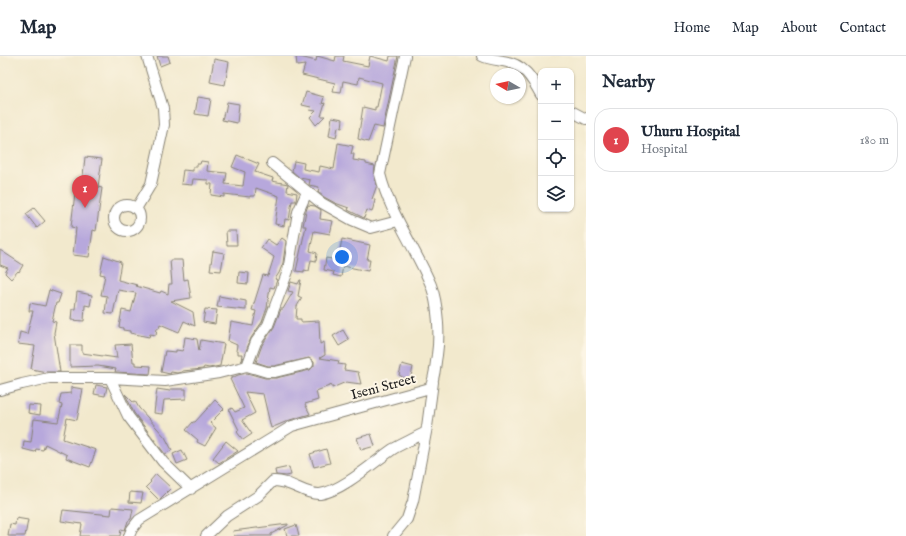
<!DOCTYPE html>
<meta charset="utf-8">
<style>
body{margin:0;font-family:"IM FELL English",serif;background:#f2f2f3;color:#1f2937}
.controls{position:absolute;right:12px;top:12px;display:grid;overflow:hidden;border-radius:8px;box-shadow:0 1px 3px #0004}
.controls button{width:36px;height:36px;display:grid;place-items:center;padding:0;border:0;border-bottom:1px solid #e0e1e3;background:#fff;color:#1f2937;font:20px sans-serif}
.compass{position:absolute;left:490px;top:12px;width:36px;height:36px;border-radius:50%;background:#fff;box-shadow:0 1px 3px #0004;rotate:279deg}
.you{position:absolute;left:342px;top:201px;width:14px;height:14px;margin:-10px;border:3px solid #fff;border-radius:50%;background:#1a73e8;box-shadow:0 0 0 6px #1a73e833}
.badge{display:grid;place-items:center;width:26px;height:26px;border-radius:50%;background:#c8321e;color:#fff;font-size:13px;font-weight:700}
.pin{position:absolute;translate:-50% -33px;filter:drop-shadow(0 1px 2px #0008)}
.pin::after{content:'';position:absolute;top:21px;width:14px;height:12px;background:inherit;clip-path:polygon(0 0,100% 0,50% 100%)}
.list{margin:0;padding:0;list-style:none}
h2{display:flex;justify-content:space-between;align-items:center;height:52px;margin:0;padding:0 16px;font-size:17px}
h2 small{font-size:13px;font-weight:400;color:#747a83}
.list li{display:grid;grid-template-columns:26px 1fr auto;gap:12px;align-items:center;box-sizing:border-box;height:64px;margin:0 8px 8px;padding:0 8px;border:1px solid #e0e1e3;border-radius:16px}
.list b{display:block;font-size:15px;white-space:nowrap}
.list p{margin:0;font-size:13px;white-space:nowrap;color:#747a83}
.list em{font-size:13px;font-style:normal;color:#747a83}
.icon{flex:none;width:22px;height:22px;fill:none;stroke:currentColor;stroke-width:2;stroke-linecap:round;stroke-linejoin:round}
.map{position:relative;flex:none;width:586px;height:480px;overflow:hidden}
header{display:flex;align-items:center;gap:24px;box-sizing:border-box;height:56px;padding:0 20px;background:#fff;border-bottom:1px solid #e0e1e3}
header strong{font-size:19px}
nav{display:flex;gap:22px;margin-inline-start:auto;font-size:14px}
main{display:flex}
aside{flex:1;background:#fff}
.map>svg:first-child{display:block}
.building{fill:#b7a8dc}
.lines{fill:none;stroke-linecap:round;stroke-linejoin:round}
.minor-casing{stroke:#878274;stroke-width:12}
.minor{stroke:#fff;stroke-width:10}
.labels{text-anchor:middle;stroke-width:4;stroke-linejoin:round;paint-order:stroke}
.street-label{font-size:14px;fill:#1c1c1c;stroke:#fcf5e5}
</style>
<header>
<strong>Map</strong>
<nav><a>Home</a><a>Map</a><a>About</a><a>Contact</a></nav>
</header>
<main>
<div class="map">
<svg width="586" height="480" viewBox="0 0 586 480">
<rect width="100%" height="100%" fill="#fcf5e5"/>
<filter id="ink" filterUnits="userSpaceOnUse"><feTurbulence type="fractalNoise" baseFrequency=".025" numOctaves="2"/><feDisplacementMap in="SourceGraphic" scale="8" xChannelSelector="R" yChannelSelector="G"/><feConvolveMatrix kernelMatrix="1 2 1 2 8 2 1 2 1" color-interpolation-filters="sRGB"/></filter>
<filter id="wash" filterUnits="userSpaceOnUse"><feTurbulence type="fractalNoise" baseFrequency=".012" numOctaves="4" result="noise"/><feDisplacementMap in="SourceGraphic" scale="16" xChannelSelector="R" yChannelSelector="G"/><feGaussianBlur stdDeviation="0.9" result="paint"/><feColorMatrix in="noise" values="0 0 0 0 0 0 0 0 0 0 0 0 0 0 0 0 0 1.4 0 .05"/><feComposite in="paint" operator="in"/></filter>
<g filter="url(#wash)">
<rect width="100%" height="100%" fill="#f2e9cd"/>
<g id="blocks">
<!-- building -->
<path class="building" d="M157,0H168L170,6L160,10Z
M296,0L316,5L317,0L335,5L336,0H344L343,5L368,10L370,0L389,5L390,0H398L383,72L374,70L368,86L358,83L363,51L375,54V51H377L382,27L359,21L358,28L343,25L341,37L333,36L335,27L302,19L305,9L297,10Z
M214,3L229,6L225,29L210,26Z
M306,36L324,41L322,48L325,47L321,60H325L316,69L310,61L316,55L310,54L311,51L302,49Z
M198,41L211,43L208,60L195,58Z
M227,46L239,48L237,67L222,64L224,56L225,57Z
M332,61L343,63L342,72L338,71L336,82L329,80Z
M338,87L353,90L351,98H354L353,104L366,106V108L375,110L374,120L377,129L372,143L375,144L372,156L367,154L364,162L348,154L349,152L335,147L324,141L318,136L319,131L309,129L310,124L300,122L292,115L294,105L304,107L303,113L319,116L320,110L334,113Z
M237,99L259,108L255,116L273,122L272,125L288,128L287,135L297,137L296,145H292L289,164L285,163L284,170L275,168L279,140L256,132L255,140H250V141L224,138V141L211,139L212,128H208V124L193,123L192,129L181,128L183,114L193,115V111H197V108H200L201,105L208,106L207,115L227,117L225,128L243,130L245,116L232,111Z
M85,101L102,103L98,131L102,132L96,175L93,174L89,201L73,199L76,172L71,171L76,128L82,129Z
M308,149L315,150L321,154L320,163L333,165L330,178L314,175L310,195L317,197L316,205L311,204L309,215L304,214V216L296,215L306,170H303L306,155Z
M34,152L45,165L37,172L26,158Z
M226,175H236L237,189H227Z
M282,182L286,185L283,207L279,217L275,223L277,224L274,232L270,231L267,252L262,266L251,282L242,305H241L242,298H238V295H236L237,289L228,285L231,266L253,270L256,255L252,254L263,219L268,220L274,201L261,192L267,183L276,189Z
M342,183L370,189L367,204H370L368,215L343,210L341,221L333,219L334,216L324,214L326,202L338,204Z
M0,194L23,209L19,216L18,215L11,223L5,217L8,212L0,209Z
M213,195L224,197L221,215L210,214Z
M104,200L121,206L118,224L137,229L136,230L160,237L161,235L168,238L169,228H172L170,204H182L184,224L188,223L191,242L171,245L193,256L195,270L184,265L179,276L160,268L159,272H157L156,279L150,278L149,281L130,277V275L123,274V272L119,271L122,254L131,256L136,237L118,234L113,258L105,257L107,240L101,239L105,219L100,218Z
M239,216L249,217L248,228L238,227Z
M300,224H301L298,240L302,242L297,250L296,263H301V266L319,265L320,288L324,286L325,299L320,302L339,305L338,308L345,309L344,314L358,316L361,328L346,326L332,332V329L316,335L318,344L305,348L310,358L290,364L271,372L263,338L245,336L255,357L242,364L252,378L243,384L237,376L239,374L229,354L232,352L235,356L244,352L243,350L230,323L238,319L247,317L265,322H276L310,314L314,310V306L309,302L274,310H268L256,306L262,289L274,271L281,253H283L293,236L288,235L291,226L298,228Z
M49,234L61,238L58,247H56L52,265L56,266L54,277L60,316H47L31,313L35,290L18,288L20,276L27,278L33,255H29L30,247L45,250Z
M77,236L92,239L90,250L85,249L84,265L71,264L72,253H75Z
M219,240L246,245V254L217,251Z
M205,253L217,254L215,268L203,266Z
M343,274L349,284L339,290L333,280Z
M185,281L197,283L199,295L201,284L224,288L220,310L209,312L204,311L203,313L182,315V316L177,317L171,316L170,318L161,316L165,295L176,296V294L183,295Z
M131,288L133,306H135V309L151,310L150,318L115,316L116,313L98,310L70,311V289H82V297L117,302L115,289Z
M402,308L413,311L410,325L399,319Z
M96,329L107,331L105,340L94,338Z
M71,331L83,333L77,364L67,362L63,383L96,394L90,411L66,402L67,399L45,388L43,394L36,393L35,396L23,393L24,385L31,386L34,363L58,366L62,349L59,348L61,338L71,337Z
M157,333L170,335V333H186V343L164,344L162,358L154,357Z
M125,338L133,346L135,345L139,352L165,381L172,394L165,398L134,357Z
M215,344L224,353L210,367L216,372L205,390L197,386L198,384L186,374L193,366H195Z
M29,349L41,350L40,359L28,357Z
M371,378L375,390L361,394L357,382Z
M226,385L238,395L219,407L213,402Z
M326,393L330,407L314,411L310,398Z
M182,394L187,404L177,408L173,398Z
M289,411L291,419L286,420L276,419L275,414Z
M156,418L171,432L159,444L146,431L151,426L150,425Z
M130,436L143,437L141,447L129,446Z
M112,451L133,453L131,463L128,465L125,474L121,473L120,480H80L82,468L61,465L63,454L111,459Z
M16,462L28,464L25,480H8L10,468L15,469Z
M288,468V469L271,478V480H234L233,475Z
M296,469L299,480H287L285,473Z"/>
</g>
</g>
<g filter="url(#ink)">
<use href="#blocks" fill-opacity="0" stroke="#878274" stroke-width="1"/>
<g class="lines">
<!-- minor casing -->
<g class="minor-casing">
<path id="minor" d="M482,0C488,3 497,4 503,5C524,8 532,22 541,39
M571,55L586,63
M272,107L320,146L352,164L371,172L398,165
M114 162a13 13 0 1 1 26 0a13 13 0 1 1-26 0Z
M136,153L151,128L164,69L163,52L147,0
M247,310L267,316H275L308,308
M110,322L128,360L163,406L191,433
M0,334L22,328L49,322H110L165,325L219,317L247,310L256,286L268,269L288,215L298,156L307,136
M129,480L132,473L139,464L292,370L430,332C435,322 435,310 437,299C440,279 438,248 431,229C415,191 390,158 380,118L405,0
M206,480L227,460L258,440L273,425C290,424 305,439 320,438C342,435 374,406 393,393C404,387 415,382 426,376
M393,480L407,463L413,445L427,371L433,326"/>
</g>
<!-- minor -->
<use href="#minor" class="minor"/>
</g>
</g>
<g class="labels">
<!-- street labels -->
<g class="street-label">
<text transform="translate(383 330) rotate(-15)" y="5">Iseni Street</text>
</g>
</g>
</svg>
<div class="controls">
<button>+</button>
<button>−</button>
<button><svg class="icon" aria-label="locate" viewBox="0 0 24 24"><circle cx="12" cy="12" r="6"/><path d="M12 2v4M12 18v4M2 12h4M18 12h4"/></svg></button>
<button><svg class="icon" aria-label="layers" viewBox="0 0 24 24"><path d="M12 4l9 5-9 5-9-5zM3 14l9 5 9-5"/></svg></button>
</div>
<svg class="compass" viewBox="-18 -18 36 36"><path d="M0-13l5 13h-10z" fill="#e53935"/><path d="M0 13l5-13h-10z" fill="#747a83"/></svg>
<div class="you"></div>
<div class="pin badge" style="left:85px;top:152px;background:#e0444e">1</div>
</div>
<aside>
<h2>Nearby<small></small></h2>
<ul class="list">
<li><span class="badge" style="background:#e0444e">1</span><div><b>Uhuru Hospital</b><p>Hospital</p></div><em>180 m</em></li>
</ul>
</aside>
</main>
